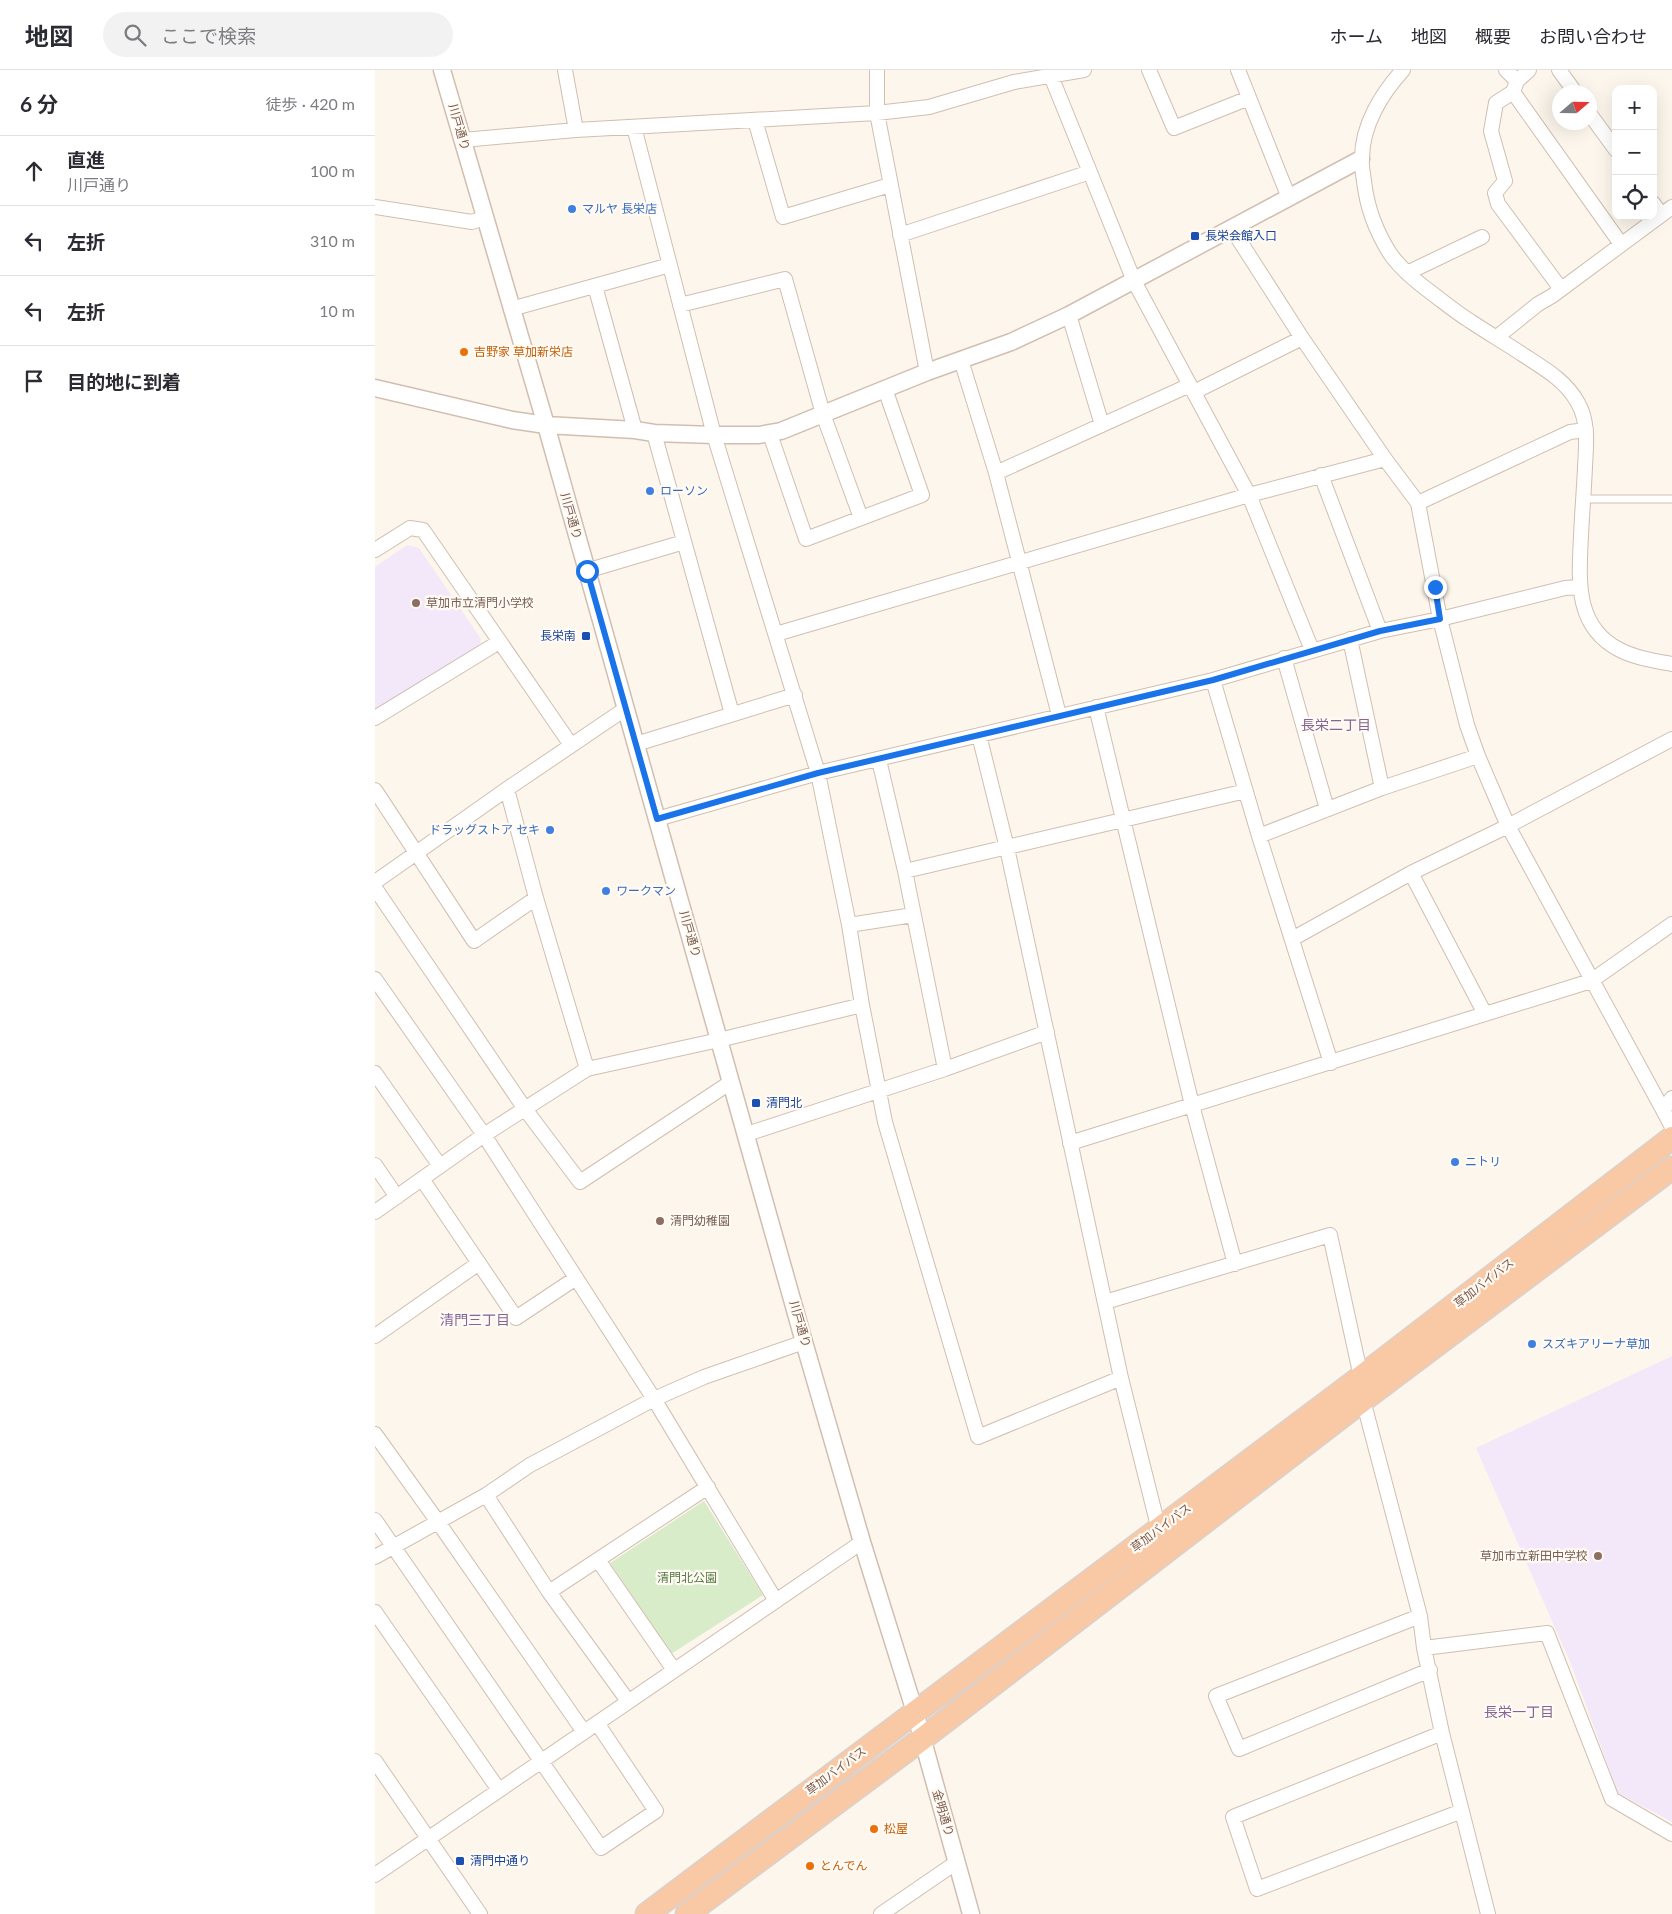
<!DOCTYPE html>
<html lang="ja">
<meta charset="utf-8">
<style>
body{margin:0;font-family:Lato,"Noto Sans JP",sans-serif;background:#f2f2f3;color:#2b2b33}
.controls{position:absolute;right:15px;top:15px;display:grid;overflow:hidden;border-radius:10px;box-shadow:0 5px 20px #0002}
.controls button{width:45px;height:45px;display:grid;place-items:center;padding:0;border:0;border-bottom:1px solid #e1e1e2;background:#fff;color:#2b2b33;font:25px sans-serif}
.compass{position:absolute;left:1177px;top:15px;width:45px;height:45px;border-radius:50%;background:#fff;box-shadow:0 5px 20px #0002;rotate:70deg}
.stop{position:absolute;width:15px;height:15px;margin:-11px;border:4px solid #1a73e8;border-radius:50%;background:#fff}
.stop.end{background:#1a73e8;border-color:#fff;box-shadow:0 1px 5px #0008}
.list{margin:0;padding:0;list-style:none}
h2{display:flex;justify-content:space-between;align-items:center;height:65px;margin:0;padding:0 20px;font-size:21px}
h2 small{font-size:16px;font-weight:400;color:#7c7c81}
.list li{display:grid;grid-template-columns:32px 1fr auto;gap:15px;align-items:center;box-sizing:border-box;height:70px;padding:0 20px;border-top:1px solid #e1e1e2}
.list b{display:block;font-size:19px;white-space:nowrap}
.list p{margin:0;font-size:16px;white-space:nowrap;color:#7c7c81}
.list em{font-size:16px;font-style:normal;color:#7c7c81}
.icon{flex:none;width:28px;height:28px;fill:none;stroke:currentColor;stroke-width:2;stroke-linecap:round;stroke-linejoin:round}
.map{position:relative;flex:none;width:1297px;height:1844px;overflow:hidden}
header{display:flex;align-items:center;gap:30px;box-sizing:border-box;height:70px;padding:0 25px;background:#fff;border-bottom:1px solid #e1e1e2}
header strong{font-size:24px}
nav{display:flex;gap:28px;margin-inline-start:auto;font-size:18px}
.search{width:350px;height:45px;background:#f2f2f3;display:flex;align-items:center;gap:12px;box-sizing:border-box;padding:0 18px;border-radius:28px;color:#7c7c81;font-size:19px}
main{display:flex}
aside{flex:1;background:#fff}
.map>svg:first-child{display:block}
.education{fill:#f3e8fa}
.green{fill:#d8ecc9}
.lines{fill:none;stroke-linecap:round;stroke-linejoin:round}
.service-casing{stroke:#d1beb0;stroke-width:9}
.minor-casing{stroke:#d1beb0;stroke-width:16}
.tertiary-casing{stroke:#d1beb0;stroke-width:19}
.trunk-casing{stroke:#dad1cd;stroke-width:25}
.service{stroke:#fff;stroke-width:7}
.minor{stroke:#fff;stroke-width:14}
.tertiary{stroke:#fff;stroke-width:16}
.trunk{stroke:#f9c8a4;stroke-width:22}
.route{stroke:#1a73e8;stroke-width:6}
.shop-dot{fill:#3f7fe0;stroke:#fffaf3;stroke-width:2}
.transit-dot{fill:#1a4fb4;stroke:#fffaf3;stroke-width:2}
.food-dot{fill:#e8710a;stroke:#fffaf3;stroke-width:2}
.education-dot{fill:#8d6e63;stroke:#fffaf3;stroke-width:2}
.labels{text-anchor:middle;stroke-width:4.5;stroke-linejoin:round;paint-order:stroke}
.street-label{font-size:12px;fill:#7a5c4d;stroke:#fffaf3}
.shop-label{font-size:12px;fill:#366cbe;stroke:#fffaf3;text-anchor:start}
.transit-label{font-size:12px;fill:#164399;stroke:#fffaf3;text-anchor:start}
.food-label{font-size:12px;fill:#c56008;stroke:#fffaf3;text-anchor:start}
.education-label{font-size:12px;fill:#785e54;stroke:#fffaf3;text-anchor:start}
.park-label{font-size:12px;fill:#537a41;stroke:#fffaf3}
.neighbourhood-label{font-size:14px;fill:#846695;stroke:#fffaf3}
</style>
<header>
<strong>地図</strong>
<div class="search"><svg class="icon" aria-label="search" viewBox="0 0 24 24"><circle cx="10" cy="10" r="6"/><path d="M15 15l6 6"/></svg>ここで検索</div>
<nav><a>ホーム</a><a>地図</a><a>概要</a><a>お問い合わせ</a></nav>
</header>
<main>
<aside>
<h2>6 分<small>徒歩 · 420 m</small></h2>
<ul class="list">
<li><svg class="icon" aria-label="ahead" viewBox="0 0 24 24"><path d="M12 20V5M6 11l6-6 6 6"/></svg><div><b>直進</b><p>川戸通り</p></div><em>100 m</em></li>
<li><svg class="icon" aria-label="left" viewBox="0 0 24 24"><path d="M17 20v-9H6M10 6l-5 5 5 5"/></svg><div><b>左折</b></div><em>310 m</em></li>
<li><svg class="icon" aria-label="left" viewBox="0 0 24 24"><path d="M17 20v-9H6M10 6l-5 5 5 5"/></svg><div><b>左折</b></div><em>10 m</em></li>
<li><svg class="icon" aria-label="arrive" viewBox="0 0 24 24"><path d="M6 21V4h12l-3 4 3 4H6"/></svg><div><b>目的地に到着</b></div></li>
</ul>
</aside>
<div class="map">
<svg width="1297" height="1844" viewBox="0 0 1297 1844">
<rect width="100%" height="100%" fill="#fdf6ec"/>
<!-- education -->
<path class="education" d="M32,475L44,478L106,569L104,577L0,640V497Z
M1297,1286V1752L1243,1723L1196,1594L1101,1378Z"/>
<!-- green -->
<path class="green" d="M329,1431L388,1525L296,1584L235,1493Z"/>
<g class="lines">
<!-- service casing -->
<g class="service-casing">
<path id="service" d="M1208,429H1297"/>
</g>
<!-- minor casing -->
<g class="minor-casing">
<path id="minor" d="M190,0L201,60
M502,0V43L552,302
M676,0V6L759,211L874,425L937,580
M774,0L799,58L874,28
M863,0L914,128
M1028,0C1007,23 987,55 987,88C986,95 988,103 989,111C992,138 1001,162 1016,185C1027,200 1043,213 1058,224C1070,233 1082,243 1095,251C1113,263 1132,274 1150,286C1170,299 1191,311 1203,333C1214,352 1211,376 1210,397C1209,420 1207,443 1206,466C1204,509 1199,557 1245,580C1261,588 1280,591 1297,594
M1131,0L1142,11
M1154,0L1142,11L1138,22L1121,33L1116,61L1130,111L1120,123L1123,134L1186,219
M1184,0L1200,22
M1138,22L1246,174
M1214,43L1241,80
M380,50L408,147L515,115
M259,57L339,365L443,703L474,855L487,935L510,1052L603,1367L746,1308
M88,70L201,60L502,43L554,37L639,12L709,0
M1278,133L1286,144
M0,137L97,152L109,148
M857,159L927,268L1010,389L1043,433L1065,549L1092,655L1103,686L1133,756L1288,1040
M525,165L715,102
M1032,203L1107,167
M220,216L260,360
M305,235L410,209L448,344L486,448
M136,239L295,195
M694,245L727,355
M1122,267L1163,234L1177,226L1297,137
M586,290L621,403L684,645
M819,322L927,268
M279,363L357,644
M395,364L431,469L547,425L510,319
M621,403L815,315
M946,405L1005,561
M1043,433L1195,362L1211,360
M0,480L35,458L48,460L196,675
M211,501L309,472
M401,564L874,425L1010,389
M975,569L1007,718
M909,588L952,739
M838,610L884,766L956,993
M721,637L817,1035L860,1194
M0,648L124,572
M604,665L632,778L746,1308L784,1460
M261,674L420,625
M504,690L530,801L570,999
M132,719L161,828L212,999
M0,720L99,871L161,828
M282,749L443,703L838,610L1005,561L1065,549L1190,518L1205,517
M884,766L1007,718L1103,686
M530,801L871,721
M1036,803L1110,944
M0,812L132,719L250,639
M0,818L150,1039L205,1112L356,1012
M474,855L538,845
M917,869L1036,803L1133,756L1297,669
M0,909L109,1065L279,1329L401,1531
M0,1003L65,1096
M1297,1028L1288,1040L1297,1057
M372,1064L570,999L672,962
M695,1073L1216,911L1297,854
M0,1095L22,1127
M47,1109L141,1248L201,1208
M0,1142L109,1065L212,999L344,970L487,935
M730,1232L955,1165L986,1307L988,1330L1045,1546L1049,1578L1067,1663L1113,1844
M0,1266L104,1193
M0,1364L63,1452L209,1662
M111,1425L174,1522L253,1631
M0,1450L226,1778L281,1741L222,1653
M0,1487L111,1425L155,1395L279,1329L329,1307L429,1272
M223,1490L299,1600
M174,1522L333,1417
M0,1542L124,1720
M1045,1546L841,1626L864,1679L1055,1600
M1049,1578L1172,1563L1237,1729L1297,1764
M1067,1663L858,1747L882,1819L1087,1741
M0,1691L105,1844
M0,1805L487,1472
M506,1844L582,1792"/>
</g>
<!-- tertiary casing -->
<g class="tertiary-casing">
<path id="tertiary" d="M67,0L171,355L429,1272L487,1472L540,1642L596,1844
M0,318L137,350L171,355L260,360L279,363L339,365H384L406,361L552,302L636,272L694,245L986,89"/>
</g>
<!-- trunk casing -->
<g class="trunk-casing">
<path id="trunk" d="M272,1844L986,1307L1297,1068
M312,1844L547,1669L988,1330L1297,1098"/>
</g>
<!-- service -->
<use href="#service" class="service"/>
<!-- minor -->
<use href="#minor" class="minor"/>
<!-- tertiary -->
<use href="#tertiary" class="tertiary"/>
<!-- trunk -->
<use href="#trunk" class="trunk"/>
</g>
<g class="lines">
<!-- route -->
<path class="route" d="M212,501L282,749L443,703L838,610L1005,561L1065,549L1060,517"/>
</g>
<!-- markers -->
<g class="shop-dot">
<circle cx="197" cy="139" r="5"/>
<circle cx="275" cy="421" r="5"/>
<circle cx="175" cy="760" r="5"/>
<circle cx="231" cy="821" r="5"/>
<circle cx="1080" cy="1092" r="5"/>
<circle cx="1157" cy="1274" r="5"/>
</g>
<g class="transit-dot">
<rect x="815" y="161" width="10" height="10" rx="2.5"/>
<rect x="206" y="561" width="10" height="10" rx="2.5"/>
<rect x="376" y="1028" width="10" height="10" rx="2.5"/>
<rect x="80" y="1786" width="10" height="10" rx="2.5"/>
</g>
<g class="food-dot">
<circle cx="89" cy="282" r="5"/>
<circle cx="499" cy="1759" r="5"/>
<circle cx="435" cy="1796" r="5"/>
</g>
<g class="education-dot">
<circle cx="41" cy="533" r="5"/>
<circle cx="285" cy="1151" r="5"/>
<circle cx="1223" cy="1486" r="5"/>
</g>
<g class="labels">
<!-- street labels -->
<g class="street-label">
<text transform="translate(84 57) rotate(74)" y="4">川戸通り</text>
<text transform="translate(196 446) rotate(74)" y="4">川戸通り</text>
<text transform="translate(315 864) rotate(74)" y="4">川戸通り</text>
<text transform="translate(1109 1213) rotate(-38)" y="4">草加バイパス</text>
<text transform="translate(425 1254) rotate(74)" y="4">川戸通り</text>
<text transform="translate(786 1458) rotate(-37)" y="4">草加バイパス</text>
<text transform="translate(461 1701) rotate(-37)" y="4">草加バイパス</text>
<text transform="translate(568 1743) rotate(74)" y="4">金明通り</text>
</g>
<!-- shop labels -->
<g class="shop-label">
<text x="207" y="143">マルヤ 長栄店</text>
<text x="285" y="425">ローソン</text>
<text x="165" y="764" text-anchor="end">ドラッグストア セキ</text>
<text x="241" y="825">ワークマン</text>
<text x="1090" y="1096">ニトリ</text>
<text x="1167" y="1278">スズキアリーナ草加</text>
</g>
<!-- transit labels -->
<g class="transit-label">
<text x="830" y="170">長栄会館入口</text>
<text x="201" y="570" text-anchor="end">長栄南</text>
<text x="391" y="1037">清門北</text>
<text x="95" y="1795">清門中通り</text>
</g>
<!-- food labels -->
<g class="food-label">
<text x="99" y="286">吉野家 草加新栄店</text>
<text x="509" y="1763">松屋</text>
<text x="445" y="1800">とんでん</text>
</g>
<!-- education labels -->
<g class="education-label">
<text x="51" y="537">草加市立清門小学校</text>
<text x="295" y="1155">清門幼稚園</text>
<text x="1213" y="1490" text-anchor="end">草加市立新田中学校</text>
</g>
<!-- park labels -->
<g class="park-label">
<text x="312" y="1512">清門北公園</text>
</g>
<!-- neighbourhood labels -->
<g class="neighbourhood-label">
<text x="961" y="660">長栄二丁目</text>
<text x="100" y="1255">清門三丁目</text>
<text x="1144" y="1647">長栄一丁目</text>
</g>
</g>
</svg>
<div class="controls">
<button>+</button>
<button>−</button>
<button><svg class="icon" aria-label="locate" viewBox="0 0 24 24"><circle cx="12" cy="12" r="6"/><path d="M12 2v4M12 18v4M2 12h4M18 12h4"/></svg></button>
</div>
<svg class="compass" viewBox="-18 -18 36 36"><path d="M0-13l5 13h-10z" fill="#e53935"/><path d="M0 13l5-13h-10z" fill="#7c7c81"/></svg>
<div class="stop" style="left:212px;top:501px"></div>
<div class="stop end" style="left:1060px;top:517px"></div>
</div>
</main>
